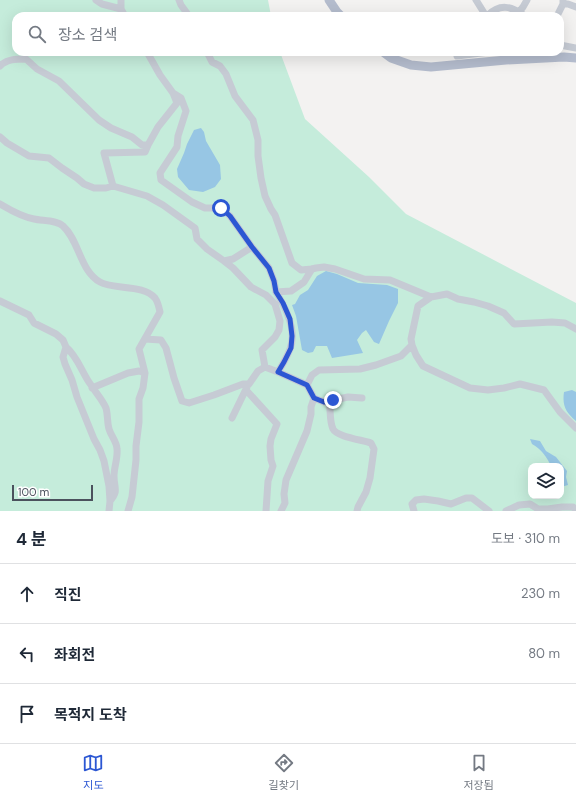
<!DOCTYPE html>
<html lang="ko">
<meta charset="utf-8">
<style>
body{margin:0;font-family:"DM Sans","Noto Sans KR",sans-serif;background:#f6f6f7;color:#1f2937}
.controls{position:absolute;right:12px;bottom:12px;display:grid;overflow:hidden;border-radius:8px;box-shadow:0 4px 16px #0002}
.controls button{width:36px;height:36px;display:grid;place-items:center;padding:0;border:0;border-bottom:1px solid #e0e1e3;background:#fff;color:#1f2937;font:20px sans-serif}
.scale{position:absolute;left:12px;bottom:10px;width:81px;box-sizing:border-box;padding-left:4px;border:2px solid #4b515d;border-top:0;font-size:11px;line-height:14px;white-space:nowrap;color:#4b515d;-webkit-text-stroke:3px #fff;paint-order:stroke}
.stop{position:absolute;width:12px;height:12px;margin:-9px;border:3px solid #2c57d3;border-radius:50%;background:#fff}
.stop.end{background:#2c57d3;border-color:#fff;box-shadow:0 1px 4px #0008}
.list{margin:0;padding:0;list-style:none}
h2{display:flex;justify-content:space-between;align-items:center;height:52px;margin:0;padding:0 16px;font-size:17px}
h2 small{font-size:13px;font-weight:400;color:#747a83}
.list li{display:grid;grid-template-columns:26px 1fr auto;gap:12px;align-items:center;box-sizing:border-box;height:60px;padding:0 16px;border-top:1px solid #e0e1e3}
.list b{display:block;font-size:15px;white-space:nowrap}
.list em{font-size:13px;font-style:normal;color:#747a83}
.icon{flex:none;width:22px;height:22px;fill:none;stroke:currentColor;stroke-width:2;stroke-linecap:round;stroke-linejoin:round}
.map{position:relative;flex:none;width:576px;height:511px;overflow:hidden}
.search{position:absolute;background:#fff;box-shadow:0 4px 16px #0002;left:12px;right:12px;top:12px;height:44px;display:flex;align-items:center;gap:10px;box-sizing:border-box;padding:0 14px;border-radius:12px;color:#747a83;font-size:15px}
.sheet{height:232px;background:#fff}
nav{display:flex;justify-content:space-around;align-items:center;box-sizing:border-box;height:56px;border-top:1px solid #e0e1e3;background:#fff;font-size:11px;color:#747a83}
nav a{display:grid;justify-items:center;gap:2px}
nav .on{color:#2c57d3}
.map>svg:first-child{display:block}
.green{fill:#c5ecdb;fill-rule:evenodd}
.water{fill:#97c6e4}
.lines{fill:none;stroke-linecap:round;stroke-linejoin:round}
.minor{stroke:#c6cbd4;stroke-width:7}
.major{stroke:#b4bccd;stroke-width:9}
.route{stroke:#2c57d3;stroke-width:5}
</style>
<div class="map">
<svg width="576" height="511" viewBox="0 0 576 511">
<rect width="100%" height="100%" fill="#f3f2f1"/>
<!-- green -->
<path class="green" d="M0,0H268L271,16H16V52H280L305,119L369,177L406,214L576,303V511H0ZM531,466H561V496H531Z"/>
<!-- water -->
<path class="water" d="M201,128L204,132L206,141L220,165L221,179L215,187L203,192L189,190L178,177L177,169L184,153L187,144L194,130Z
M326,271L337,274L358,283L387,285L398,289V303L389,321L379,344L374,342L366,330L362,333L357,340L363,353L332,358L327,346H316L313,352L308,353L302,350L296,316L292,305L295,304L300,295L308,290L317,276Z
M572,390L576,392V421C566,412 562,406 564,392Z
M530,439L540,441L546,451L556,457L567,471L566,477L568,485L561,487V466H551C547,457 541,449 532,444Z"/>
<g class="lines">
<!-- minor -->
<path class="minor" d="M96,0L102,4L121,9
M121,0V9L125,16
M179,0L181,5L189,16
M476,0L486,16
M563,4H568L576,7
M519,12L523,7L527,0
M487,16C500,3 511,6 525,16
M557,16L563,4V0
M560,45L576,48
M207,52L212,62L220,66L226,74L235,96L253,120L258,140V156L261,178L265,196L271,209L275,215L292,263L301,270L312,269L316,268L324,267L335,269L364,279L390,280L431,297L447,294L458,299L474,302L488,306L504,313L514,324L552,322L565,323L576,329
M457,56L489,52
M0,66C7,59 16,59 26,59L37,69L59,81L99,120L111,128L132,137L142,145H148L158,127L177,103L173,93L160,75L147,52
M173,93L181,98L186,111L178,136L177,147L160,173L161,180L192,202L205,208H221L230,216L252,247L269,268L274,281L276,292L291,291L304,282L312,269
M0,137L7,143L29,156L49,158L62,168L77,178L84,184L94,188H106L113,186L104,153L145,152L148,145
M113,186L147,196L163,205L195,228L197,239L207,249L224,261L233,259L252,247
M0,204C10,210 22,217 34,219C42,221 57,220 63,226C79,240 80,271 100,282C114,290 144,284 155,298C158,302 159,307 160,312L139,349L145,373
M224,261L233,268L251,287L266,295L275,304L280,321L279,330L275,337L262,350L265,367L278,372C283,364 287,357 290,349C297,331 286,308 276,292
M0,301L29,315L34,323L56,334L63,340L66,347L63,357L65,364L72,380L77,397L94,439L100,450L104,461L109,486L110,501L109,511
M145,339L161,340L166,348L174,378L182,401L189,403L214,395L243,384H249L258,371L265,367
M412,345L416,355L423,366L470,388L488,390L504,388L520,384L544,390L560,412L576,428
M66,347C78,357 82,373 91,385C96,393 102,399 106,408C108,415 107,422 109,429C111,436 117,442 117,449C118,458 114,467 114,476C114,488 119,491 110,501
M278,372L307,385L314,398L311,407V414L307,431L286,480L284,494L285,503L281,511
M307,385L312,375L319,370L360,369L376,365L401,356L412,345L411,339L418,306L431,297
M92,388L128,373L139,371L145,373L143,388L139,399V422L136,446V460L132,497L128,511
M246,390L277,424L271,439L270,446L271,460L273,466L268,481L266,511
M314,398L324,402L348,397L362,398
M329,401C331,410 329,420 333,429C337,437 363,440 371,443L374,449L370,478L366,492L358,507L357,511
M232,418L247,387
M414,511L412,504L416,500L424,499L438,501L451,504L466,498H472L489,511
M506,511L519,505L530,504L538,509H548L562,507H573L576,510"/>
<!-- major -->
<path class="major" d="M329,0L337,12L341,16
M383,52L391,58L411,65L431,67L506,60L564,57L576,58"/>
</g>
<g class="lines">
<!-- route -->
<path class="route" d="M221,208L230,216L252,247L269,268L274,281L276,292L283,303L290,319L292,336L291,348L284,362L278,372L307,385L314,398L324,402L333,400"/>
</g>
</svg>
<div class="controls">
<button><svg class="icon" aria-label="layers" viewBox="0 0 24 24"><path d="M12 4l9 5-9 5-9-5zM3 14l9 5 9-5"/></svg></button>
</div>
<div class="scale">100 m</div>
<div class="stop" style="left:221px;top:208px"></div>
<div class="stop end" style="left:333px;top:400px"></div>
<div class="search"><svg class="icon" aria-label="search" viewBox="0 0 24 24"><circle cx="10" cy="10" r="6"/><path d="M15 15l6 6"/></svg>장소 검색</div>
</div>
<section class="sheet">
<h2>4 분<small>도보 · 310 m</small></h2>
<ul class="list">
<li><svg class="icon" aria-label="ahead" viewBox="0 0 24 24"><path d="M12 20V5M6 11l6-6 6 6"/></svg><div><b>직진</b></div><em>230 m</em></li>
<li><svg class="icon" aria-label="left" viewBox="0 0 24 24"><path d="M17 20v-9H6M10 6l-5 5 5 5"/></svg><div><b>좌회전</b></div><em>80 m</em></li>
<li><svg class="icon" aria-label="arrive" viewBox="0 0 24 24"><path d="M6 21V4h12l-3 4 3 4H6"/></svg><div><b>목적지 도착</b></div></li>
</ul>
</section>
<nav>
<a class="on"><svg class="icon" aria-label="map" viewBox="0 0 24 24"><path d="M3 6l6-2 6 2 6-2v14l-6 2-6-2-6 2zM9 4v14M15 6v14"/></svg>지도</a>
<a><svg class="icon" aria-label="directions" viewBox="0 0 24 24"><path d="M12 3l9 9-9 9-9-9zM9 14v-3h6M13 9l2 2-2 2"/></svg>길찾기</a>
<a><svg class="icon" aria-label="saved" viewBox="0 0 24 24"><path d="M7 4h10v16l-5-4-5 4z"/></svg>저장됨</a>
</nav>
